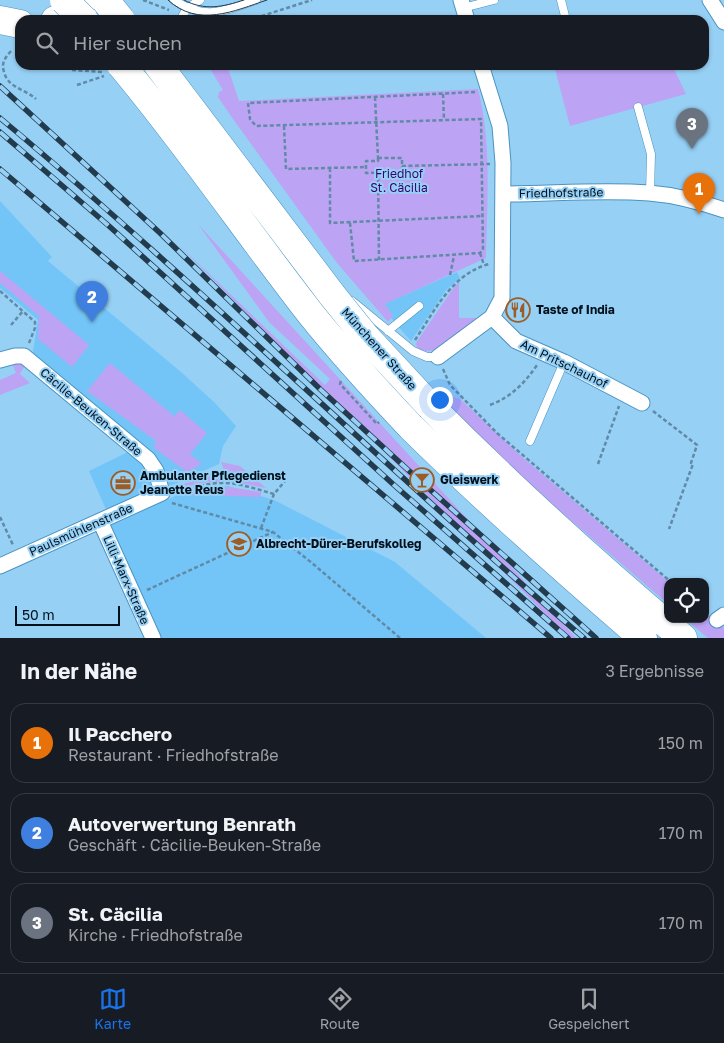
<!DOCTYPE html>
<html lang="de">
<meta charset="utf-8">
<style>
body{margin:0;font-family:"Golos Text",sans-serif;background:#242831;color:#f1f3f6}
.controls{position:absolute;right:15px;bottom:15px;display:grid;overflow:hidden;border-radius:10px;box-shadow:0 1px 4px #0004}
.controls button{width:45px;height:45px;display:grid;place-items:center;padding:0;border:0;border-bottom:1px solid #363941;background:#171b24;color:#f1f3f6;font:25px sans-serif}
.scale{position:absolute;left:15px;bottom:12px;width:105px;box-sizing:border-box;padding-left:5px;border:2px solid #00101d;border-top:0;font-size:14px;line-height:18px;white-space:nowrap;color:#00101d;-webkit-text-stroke:4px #97d0f5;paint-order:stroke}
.you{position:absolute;left:439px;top:399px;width:18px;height:18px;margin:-12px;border:4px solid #fff;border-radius:50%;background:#1a73e8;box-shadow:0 0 0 8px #1a73e833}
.badge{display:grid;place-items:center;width:32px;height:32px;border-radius:50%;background:#1a73e8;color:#fff;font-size:16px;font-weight:700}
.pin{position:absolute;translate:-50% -41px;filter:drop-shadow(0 1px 2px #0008)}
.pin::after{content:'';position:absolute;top:26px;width:18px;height:15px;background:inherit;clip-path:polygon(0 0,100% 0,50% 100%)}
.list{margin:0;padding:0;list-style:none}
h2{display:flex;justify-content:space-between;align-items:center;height:65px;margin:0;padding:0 20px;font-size:21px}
h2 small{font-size:16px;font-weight:400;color:#9ea1a6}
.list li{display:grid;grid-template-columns:32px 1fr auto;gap:15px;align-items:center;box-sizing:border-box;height:80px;margin:0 10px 10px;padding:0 10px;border:1px solid #363941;border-radius:15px}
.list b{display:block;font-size:19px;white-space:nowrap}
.list p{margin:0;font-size:16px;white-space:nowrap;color:#9ea1a6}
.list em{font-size:16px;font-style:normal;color:#9ea1a6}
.icon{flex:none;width:28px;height:28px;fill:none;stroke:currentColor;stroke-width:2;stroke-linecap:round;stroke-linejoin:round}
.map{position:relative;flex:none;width:724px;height:638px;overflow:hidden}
.search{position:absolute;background:#171b24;box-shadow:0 1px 4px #0004;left:15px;right:15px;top:15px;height:55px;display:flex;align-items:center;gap:12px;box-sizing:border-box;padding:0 18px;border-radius:15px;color:#9ea1a6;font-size:19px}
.sheet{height:335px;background:#171b24}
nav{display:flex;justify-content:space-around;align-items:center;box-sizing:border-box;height:70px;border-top:1px solid #363941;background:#171b24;font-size:14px;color:#9ea1a6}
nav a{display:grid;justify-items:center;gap:2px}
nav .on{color:#1a73e8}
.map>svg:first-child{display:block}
.built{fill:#73c5f8}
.green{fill:#bca3f4}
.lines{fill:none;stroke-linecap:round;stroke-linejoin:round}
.lane-casing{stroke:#4b93c0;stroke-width:9}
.street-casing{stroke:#4b93c0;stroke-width:17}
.highway-casing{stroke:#4b93c0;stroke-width:29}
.path{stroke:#608aa6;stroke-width:2.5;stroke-dasharray:4 2.5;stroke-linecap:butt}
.lane{stroke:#fff;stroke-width:8}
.street{stroke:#fff;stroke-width:15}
.highway{stroke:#fff;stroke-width:28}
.tram{stroke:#223c4e;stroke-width:1}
.rail-casing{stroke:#223c4e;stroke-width:5.5}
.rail{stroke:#97d0f5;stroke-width:4;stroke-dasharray:11;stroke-linecap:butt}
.highway-bridge-casing{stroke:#4b93c0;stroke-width:29;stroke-linecap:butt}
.highway-bridge{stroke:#fff;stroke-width:28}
.labels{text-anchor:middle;stroke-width:4;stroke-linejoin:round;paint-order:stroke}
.park-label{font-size:12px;fill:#39006f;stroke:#97d0f5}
.street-label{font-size:12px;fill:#00101d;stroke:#97d0f5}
.poi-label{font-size:12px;font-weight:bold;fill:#00101d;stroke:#97d0f5;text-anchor:start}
</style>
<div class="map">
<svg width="724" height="638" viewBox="0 0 724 638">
<rect width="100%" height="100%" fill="#97d0f5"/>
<!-- built -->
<path class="built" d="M0,201L52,257L48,261L181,372L214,402L236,426L223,446L219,464L108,514L89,471L132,450L32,357L38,320L0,288Z
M457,272L460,278L446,290L411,341L383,309L384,304Z
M228,486L274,500L395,562L486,638H162L111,525L182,493L198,489Z"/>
<!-- green -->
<path class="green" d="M197,65H227L239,101L478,89C492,144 487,202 486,258L385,304L393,316L388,322L337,263L233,119L218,97L219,92L223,90L209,67L205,69L199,68Z
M649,65H672L686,94L570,126L555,69Z
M198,224L576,638H569L177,243L325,385L330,379L269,322Z
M0,271L89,345L72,367L38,339L39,316L0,283Z
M459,282V318H480L438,350L425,351L417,348L416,343L452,290Z
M14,363L25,365L20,374L30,383L0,395V380L16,373L13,365Z
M110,363L174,416L180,410L207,433L190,454L202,464L187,472L154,448L156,441L87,391Z
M437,392L460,399L521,456L669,582H668V604L538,492L441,400Z
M221,462L240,466L266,488C232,481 210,478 177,490L175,487L224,470Z
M206,487H229L261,492V497L188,495L183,494Z
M705,612L724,628V638H708L685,619H705Z"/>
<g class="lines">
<!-- lane casing -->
<g class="lane-casing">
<path id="lane" d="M174,0C205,21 223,11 256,0
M561,0L566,20
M463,8L494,0
M182,20C182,10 192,5 200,0
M638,107L651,154L650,193
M352,301L413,351L427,357H438
M388,331L419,306
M530,441L564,362"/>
</g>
<!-- street casing -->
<g class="street-casing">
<path id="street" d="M461,0L467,20
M710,0L724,22
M503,194C552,194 601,189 649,193C674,195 701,202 724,210
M492,317L516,341L564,362L642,403
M438,357L492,317L502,298L503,163L500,126L481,65
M0,360L15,356H24L148,459L156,471L162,493L0,566
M100,521L153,638
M717,620L724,615"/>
</g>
<!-- highway casing -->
<g class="highway-casing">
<path id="highway" d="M0,20L20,24
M55,20L76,11L90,0
M429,405C510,487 595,564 683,638
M411,427C485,500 564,570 643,638"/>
</g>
<!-- path -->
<path class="path" d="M143,0L169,10
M249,20L312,0
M11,51C5,58 1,63 4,72C8,88 25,89 36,99
M72,70L103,72
M77,85L104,76
M443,94L444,120
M375,97L378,158
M284,126L286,169L366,167
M378,158H402V172L366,173V161H378Z
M402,166L490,164
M330,168V223L483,216
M378,172L379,260
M350,223L354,261L480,253L483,250L481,119L256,126L250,119L248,103L475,92
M480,253L484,265
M450,275L454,256
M0,291L35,322V328L29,343
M11,325L23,311
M415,340C435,310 452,274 489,264
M443,369L450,385L497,433L671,582
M341,381L340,384L377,424L379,422
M490,405C511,397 524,384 537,365
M653,411L697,445L691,463L693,464L669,529
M598,464L619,406
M175,493C190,489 203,484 218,483C237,482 256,489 274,494L285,481
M172,503L273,532L312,563L400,638
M0,517L13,545
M261,528L274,494
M147,590L273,532"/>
<!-- lane -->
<use href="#lane" class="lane"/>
<!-- street -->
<use href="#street" class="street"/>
<!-- highway -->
<use href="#highway" class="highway"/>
<!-- tram -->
<path class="tram" d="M168,0C198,28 234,11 267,0
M184,0C204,11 223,7 244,0"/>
<!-- rail casing -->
<g class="rail-casing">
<path id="rail" d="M0,86L160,233L321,390L407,469L596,638
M0,118C200,285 386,469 584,638
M0,132L109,226L394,485L568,638
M0,169L551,638"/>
</g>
<!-- rail -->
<use href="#rail" class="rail"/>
<!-- highway-bridge casing -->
<g class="highway-bridge-casing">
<path id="highway-bridge" d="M64,0L84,20
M105,0L121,20
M121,65C188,145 246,231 310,313C342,353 376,390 411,427
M158,65L332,295L365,336L429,405"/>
</g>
<!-- highway-bridge -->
<use href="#highway-bridge" class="highway-bridge"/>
</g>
<!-- icons -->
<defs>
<g id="restaurant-ring" transform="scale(1.25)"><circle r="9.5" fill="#97d0f5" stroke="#9c5c25" stroke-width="1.5"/><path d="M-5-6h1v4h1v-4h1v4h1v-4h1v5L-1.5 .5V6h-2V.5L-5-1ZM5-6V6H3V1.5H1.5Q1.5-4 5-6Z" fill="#9c5c25"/></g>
<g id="bar-ring" transform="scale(1.25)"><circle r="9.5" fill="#97d0f5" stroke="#9c5c25" stroke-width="1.5"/><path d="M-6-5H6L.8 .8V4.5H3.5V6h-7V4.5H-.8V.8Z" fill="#9c5c25"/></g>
<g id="office-ring" transform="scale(1.25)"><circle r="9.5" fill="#97d0f5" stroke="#9c5c25" stroke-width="1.5"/><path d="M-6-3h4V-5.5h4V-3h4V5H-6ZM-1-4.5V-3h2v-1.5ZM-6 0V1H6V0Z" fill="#9c5c25"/></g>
<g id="school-ring" transform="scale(1.25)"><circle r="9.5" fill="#97d0f5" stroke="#9c5c25" stroke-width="1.5"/><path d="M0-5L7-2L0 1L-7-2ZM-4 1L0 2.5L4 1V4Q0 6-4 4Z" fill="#9c5c25"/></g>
</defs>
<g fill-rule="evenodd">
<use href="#restaurant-ring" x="518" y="310"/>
<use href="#bar-ring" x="422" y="480"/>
<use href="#office-ring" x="123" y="483"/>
<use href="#school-ring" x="239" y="544"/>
</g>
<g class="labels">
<!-- park labels -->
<g class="park-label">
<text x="399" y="178">Friedhof<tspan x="399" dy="14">St. Cäcilia</tspan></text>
</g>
<!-- street labels -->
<g class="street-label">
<text transform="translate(561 193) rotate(-1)" y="4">Friedhofstraße</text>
<text transform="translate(379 349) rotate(48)" y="4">Münchener Straße</text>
<text transform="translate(564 364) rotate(26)" y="4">Am Pritschauhof</text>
<text transform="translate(91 412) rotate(40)" y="4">Cäcilie-Beuken-Straße</text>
<text transform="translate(81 530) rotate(-24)" y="4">Paulsmühlenstraße</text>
<text transform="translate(126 580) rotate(66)" y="4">Lilli-Marx-Straße</text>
</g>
<!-- poi labels -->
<g class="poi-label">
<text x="536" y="314">Taste of India</text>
<text x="140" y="480">Ambulanter Pflegedienst<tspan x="140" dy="14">Jeanette Reus</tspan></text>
<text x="440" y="484">Gleiswerk</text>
<text x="256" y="548">Albrecht-Dürer-Berufskolleg</text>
</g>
</g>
</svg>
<div class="controls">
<button><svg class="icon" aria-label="locate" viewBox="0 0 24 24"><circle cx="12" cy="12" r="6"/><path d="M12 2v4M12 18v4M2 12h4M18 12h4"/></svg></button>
</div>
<div class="scale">50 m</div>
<div class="you"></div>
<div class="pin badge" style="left:699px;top:214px;background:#e8710a">1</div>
<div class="pin badge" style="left:92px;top:322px;background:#3f7fe0">2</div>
<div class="pin badge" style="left:692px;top:149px;background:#6b7280">3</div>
<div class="search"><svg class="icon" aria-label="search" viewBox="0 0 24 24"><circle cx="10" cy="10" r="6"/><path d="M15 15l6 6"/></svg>Hier suchen</div>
</div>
<section class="sheet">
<h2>In der Nähe<small>3 Ergebnisse</small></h2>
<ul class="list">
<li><span class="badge" style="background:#e8710a">1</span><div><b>Il Pacchero</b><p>Restaurant · Friedhofstraße</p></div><em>150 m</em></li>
<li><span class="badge" style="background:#3f7fe0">2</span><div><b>Autoverwertung Benrath</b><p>Geschäft · Cäcilie-Beuken-Straße</p></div><em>170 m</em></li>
<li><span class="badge" style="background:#6b7280">3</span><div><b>St. Cäcilia</b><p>Kirche · Friedhofstraße</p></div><em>170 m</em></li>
</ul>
</section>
<nav>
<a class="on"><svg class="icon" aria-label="map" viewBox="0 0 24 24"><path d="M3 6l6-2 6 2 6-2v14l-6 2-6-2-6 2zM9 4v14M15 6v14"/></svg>Karte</a>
<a><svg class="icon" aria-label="directions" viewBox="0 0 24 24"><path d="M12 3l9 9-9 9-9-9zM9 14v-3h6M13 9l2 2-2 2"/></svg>Route</a>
<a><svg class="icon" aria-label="saved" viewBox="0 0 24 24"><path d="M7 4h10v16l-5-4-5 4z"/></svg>Gespeichert</a>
</nav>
